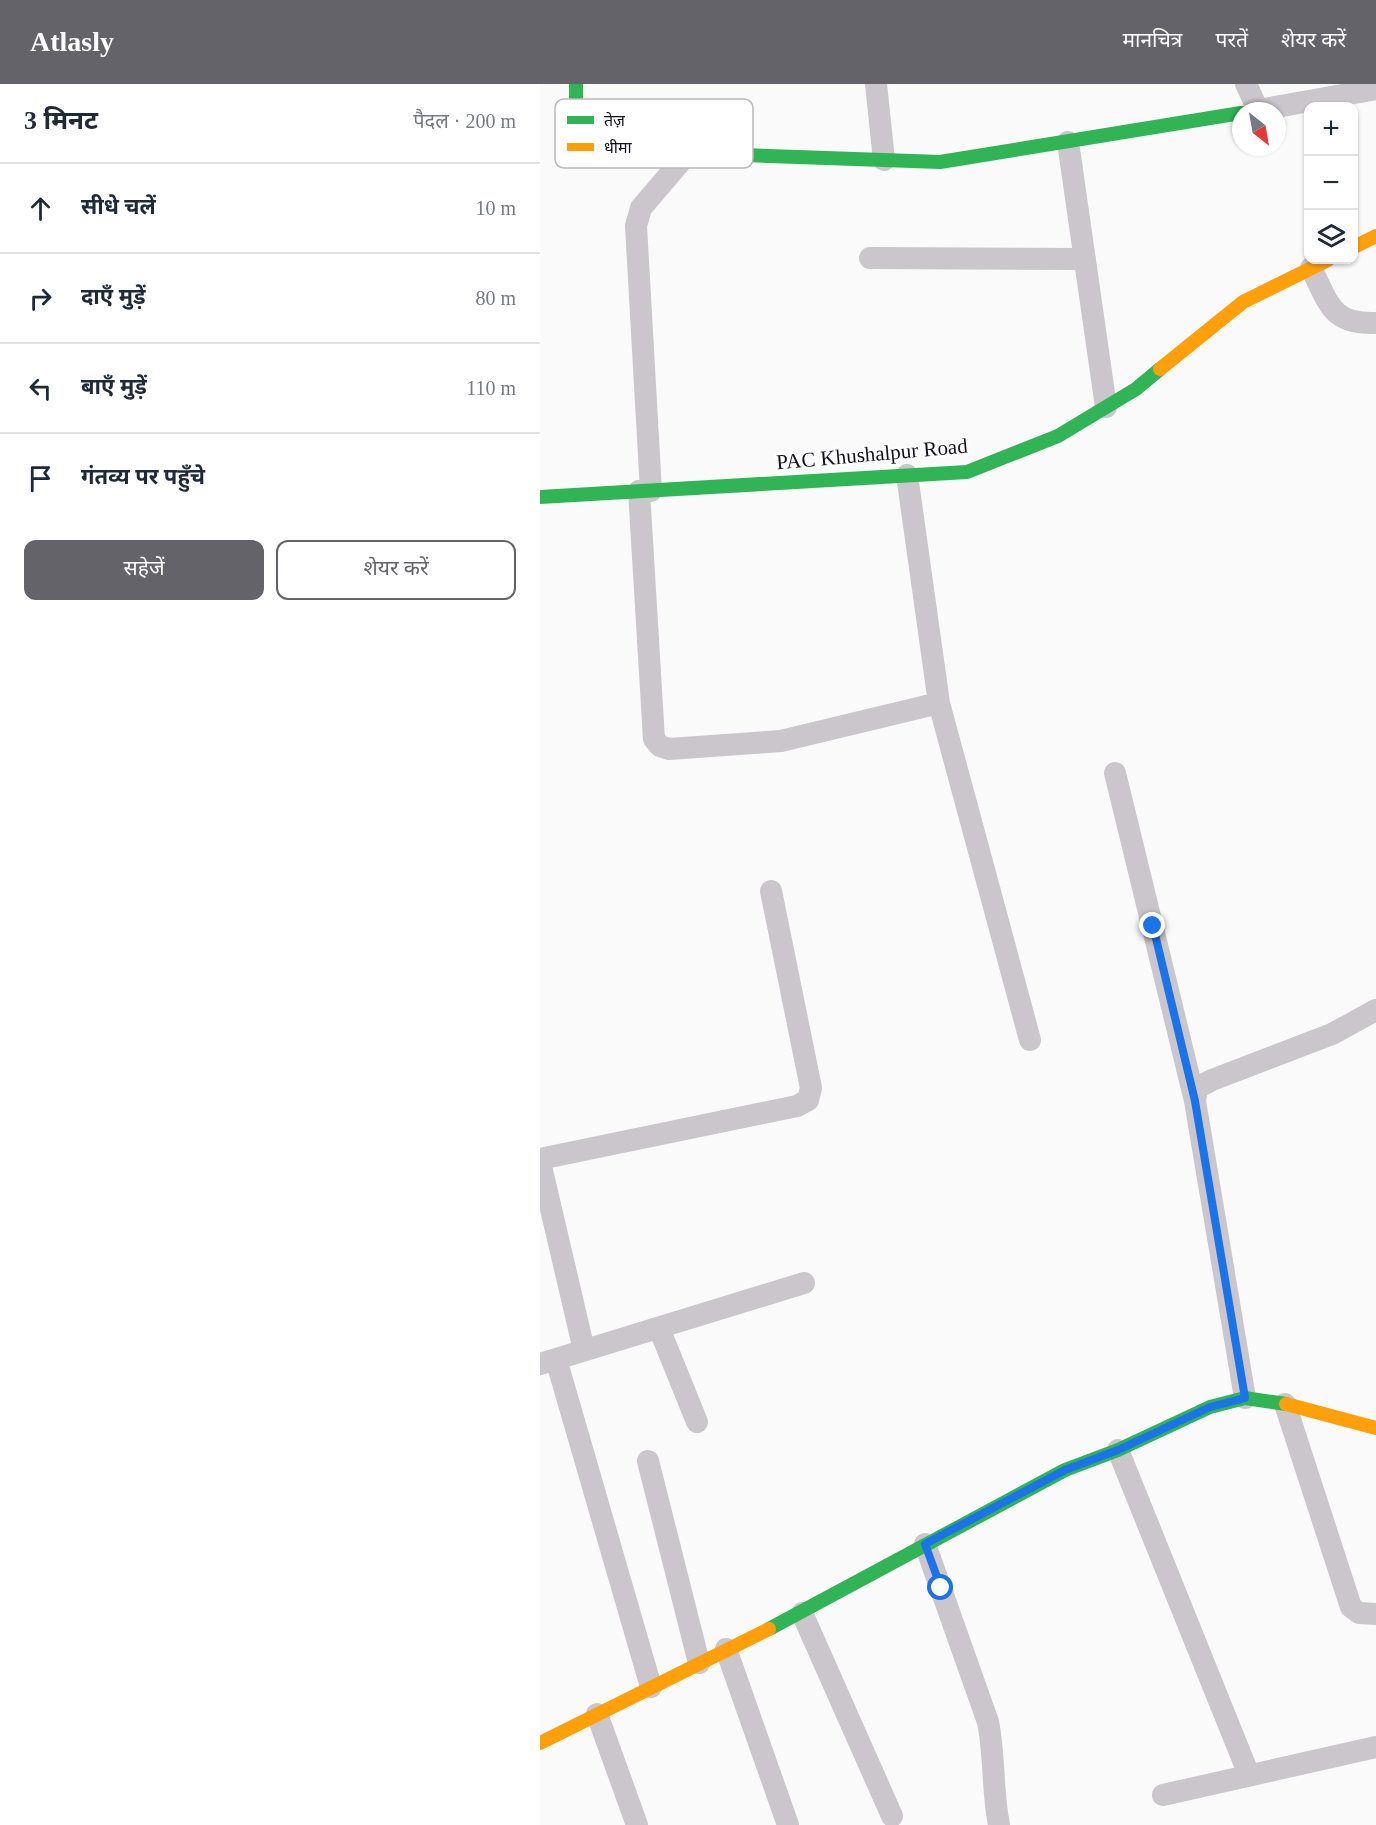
<!DOCTYPE html>
<html lang="hi">
<meta charset="utf-8">
<style>
body{margin:0;font-family:"Times New Roman","Noto Sans Devanagari",serif;background:#f6f6f7;color:#1f2937}
.controls{position:absolute;right:18px;top:18px;display:grid;overflow:hidden;border-radius:12px;box-shadow:0 2px 4px #0004}
.controls button{width:54px;height:54px;display:grid;place-items:center;padding:0;border:0;border-bottom:2px solid #e0e1e3;background:#fff;color:#1f2937;font:30px sans-serif}
.compass{position:absolute;left:692px;top:18px;width:54px;height:54px;border-radius:50%;background:#fff;box-shadow:0 2px 4px #0004;rotate:149deg}
.stop{position:absolute;width:18px;height:18px;margin:-14px;border:4px solid #1a73e8;border-radius:50%;background:#fff}
.stop.end{background:#1a73e8;border-color:#fff;box-shadow:0 2px 6px #0008}
.list{margin:0;padding:0;list-style:none}
h2{display:flex;justify-content:space-between;align-items:center;height:78px;margin:0;padding:0 24px;font-size:26px}
h2 small{font-size:20px;font-weight:400;color:#747a83}
.list li{display:grid;grid-template-columns:39px 1fr auto;gap:18px;align-items:center;box-sizing:border-box;height:90px;padding:0 24px;border-top:2px solid #e0e1e3}
.list b{display:block;font-size:22px;white-space:nowrap}
.list em{font-size:20px;font-style:normal;color:#747a83}
.actions{display:flex;gap:12px;padding:18px 24px}
.actions a{flex:1;padding:14px 0;border:2px solid #636369;border-radius:12px;text-align:center;font-size:21px;color:#636369}
.actions .main{background:#636369;color:#fff}
.icon{flex:none;width:33px;height:33px;fill:none;stroke:currentColor;stroke-width:2;stroke-linecap:round;stroke-linejoin:round}
.map{position:relative;flex:none;width:836px;height:1741px;overflow:hidden}
header{display:flex;align-items:center;gap:36px;box-sizing:border-box;height:84px;padding:0 30px;background:#636369;color:#fff}
header strong{font-size:28px}
nav{display:flex;gap:33px;margin-inline-start:auto;font-size:21px}
main{display:flex}
aside{flex:1;background:#fff}
.map>svg:first-child{display:block}
.lines{fill:none;stroke-linecap:round;stroke-linejoin:round}
.street{stroke:#cac6cc;stroke-width:22}
.fast{stroke:#30b455;stroke-width:14}
.slow{stroke:#ff9f0a;stroke-width:14}
.route{stroke:#1a73e8;stroke-width:8}
.labels{text-anchor:middle;stroke-width:4.5;stroke-linejoin:round;paint-order:stroke}
.street-label{font-size:21px;fill:#11111b;stroke:#fff}
.key{fill:#fff;stroke:#b8b8bb;stroke-width:1.5}
.key-label{font-size:16px;fill:#11111b}
</style>
<header>
<strong>Atlasly</strong>
<nav><a>मानचित्र</a><a>परतें</a><a>शेयर करें</a></nav>
</header>
<main>
<aside>
<h2>3 मिनट<small>पैदल · 200 m</small></h2>
<ul class="list">
<li><svg class="icon" aria-label="ahead" viewBox="0 0 24 24"><path d="M12 20V5M6 11l6-6 6 6"/></svg><div><b>सीधे चलें</b></div><em>10 m</em></li>
<li><svg class="icon" aria-label="right" viewBox="0 0 24 24"><path d="M7 20v-9h11M14 6l5 5-5 5"/></svg><div><b>दाएँ मुड़ें</b></div><em>80 m</em></li>
<li><svg class="icon" aria-label="left" viewBox="0 0 24 24"><path d="M17 20v-9H6M10 6l-5 5 5 5"/></svg><div><b>बाएँ मुड़ें</b></div><em>110 m</em></li>
<li><svg class="icon" aria-label="arrive" viewBox="0 0 24 24"><path d="M6 21V4h12l-3 4 3 4H6"/></svg><div><b>गंतव्य पर पहुँचे</b></div></li>
</ul>
<div class="actions"><a class="main">सहेजें</a><a>शेयर करें</a></div>
</aside>
<div class="map">
<svg width="836" height="1741" viewBox="0 0 836 1741">
<rect width="100%" height="100%" fill="#fafafa"/>
<g class="lines">
<!-- street -->
<path class="street" d="M336,0L344,76
M706,0L718,26
M713,27L836,5
M528,58L566,323
M330,174L545,175
M771,184C789,219 791,241 836,239
M367,391L399,619L490,956
M99,407L114,655L120,662L129,665L241,657L399,619
M111,407L96,142L101,124L148,69
M575,689L655,1017
M0,1075L257,1022L268,1016L271,1004L231,807
M0,1078L44,1266
M119,1244L157,1338
M16,1275L111,1603
M0,1280L264,1199
M705,1314L655,1017L657,1004L672,996L792,950L836,926
M745,1320L811,1523L819,1529L836,1530
M578,1366L709,1691
M108,1377L159,1579
M385,1460L448,1638C455,1672 452,1707 459,1741
M262,1529L352,1732
M186,1565L248,1741
M57,1630L97,1741
M623,1711L836,1663"/>
<!-- fast -->
<path class="fast" d="M36,0V65L400,78L701,29
M0,413L427,388L518,352L596,305L620,285
M229,1545L525,1386L578,1366L670,1323L705,1314L746,1320"/>
<!-- slow -->
<path class="slow" d="M814,163L836,152
M620,285L703,218L788,176
M746,1320L836,1344
M0,1659L229,1545"/>
</g>
<g class="lines">
<!-- route -->
<path class="route" d="M401,1504L385,1460L525,1386L578,1366L670,1323L705,1314L655,1017L613,842"/>
</g>
<g class="labels">
<!-- street labels -->
<g class="street-label">
<text transform="translate(332 370) rotate(-5)" y="7">PAC Khushalpur Road</text>
</g>
</g>
<!-- legend -->
<rect x="15" y="15" width="198" height="69" rx="9" class="key"/>
<rect x="27" y="32" width="27" height="8" fill="#30b455"/>
<rect x="27" y="59" width="27" height="8" fill="#ff9f0a"/>
<g class="key-label">
<text x="64" y="42">तेज़</text>
<text x="64" y="69">धीमा</text>
</g>
</svg>
<div class="controls">
<button>+</button>
<button>−</button>
<button><svg class="icon" aria-label="layers" viewBox="0 0 24 24"><path d="M12 4l9 5-9 5-9-5zM3 14l9 5 9-5"/></svg></button>
</div>
<svg class="compass" viewBox="-18 -18 36 36"><path d="M0-13l5 13h-10z" fill="#e53935"/><path d="M0 13l5-13h-10z" fill="#747a83"/></svg>
<div class="stop" style="left:401px;top:1504px"></div>
<div class="stop end" style="left:613px;top:842px"></div>
</div>
</main>
